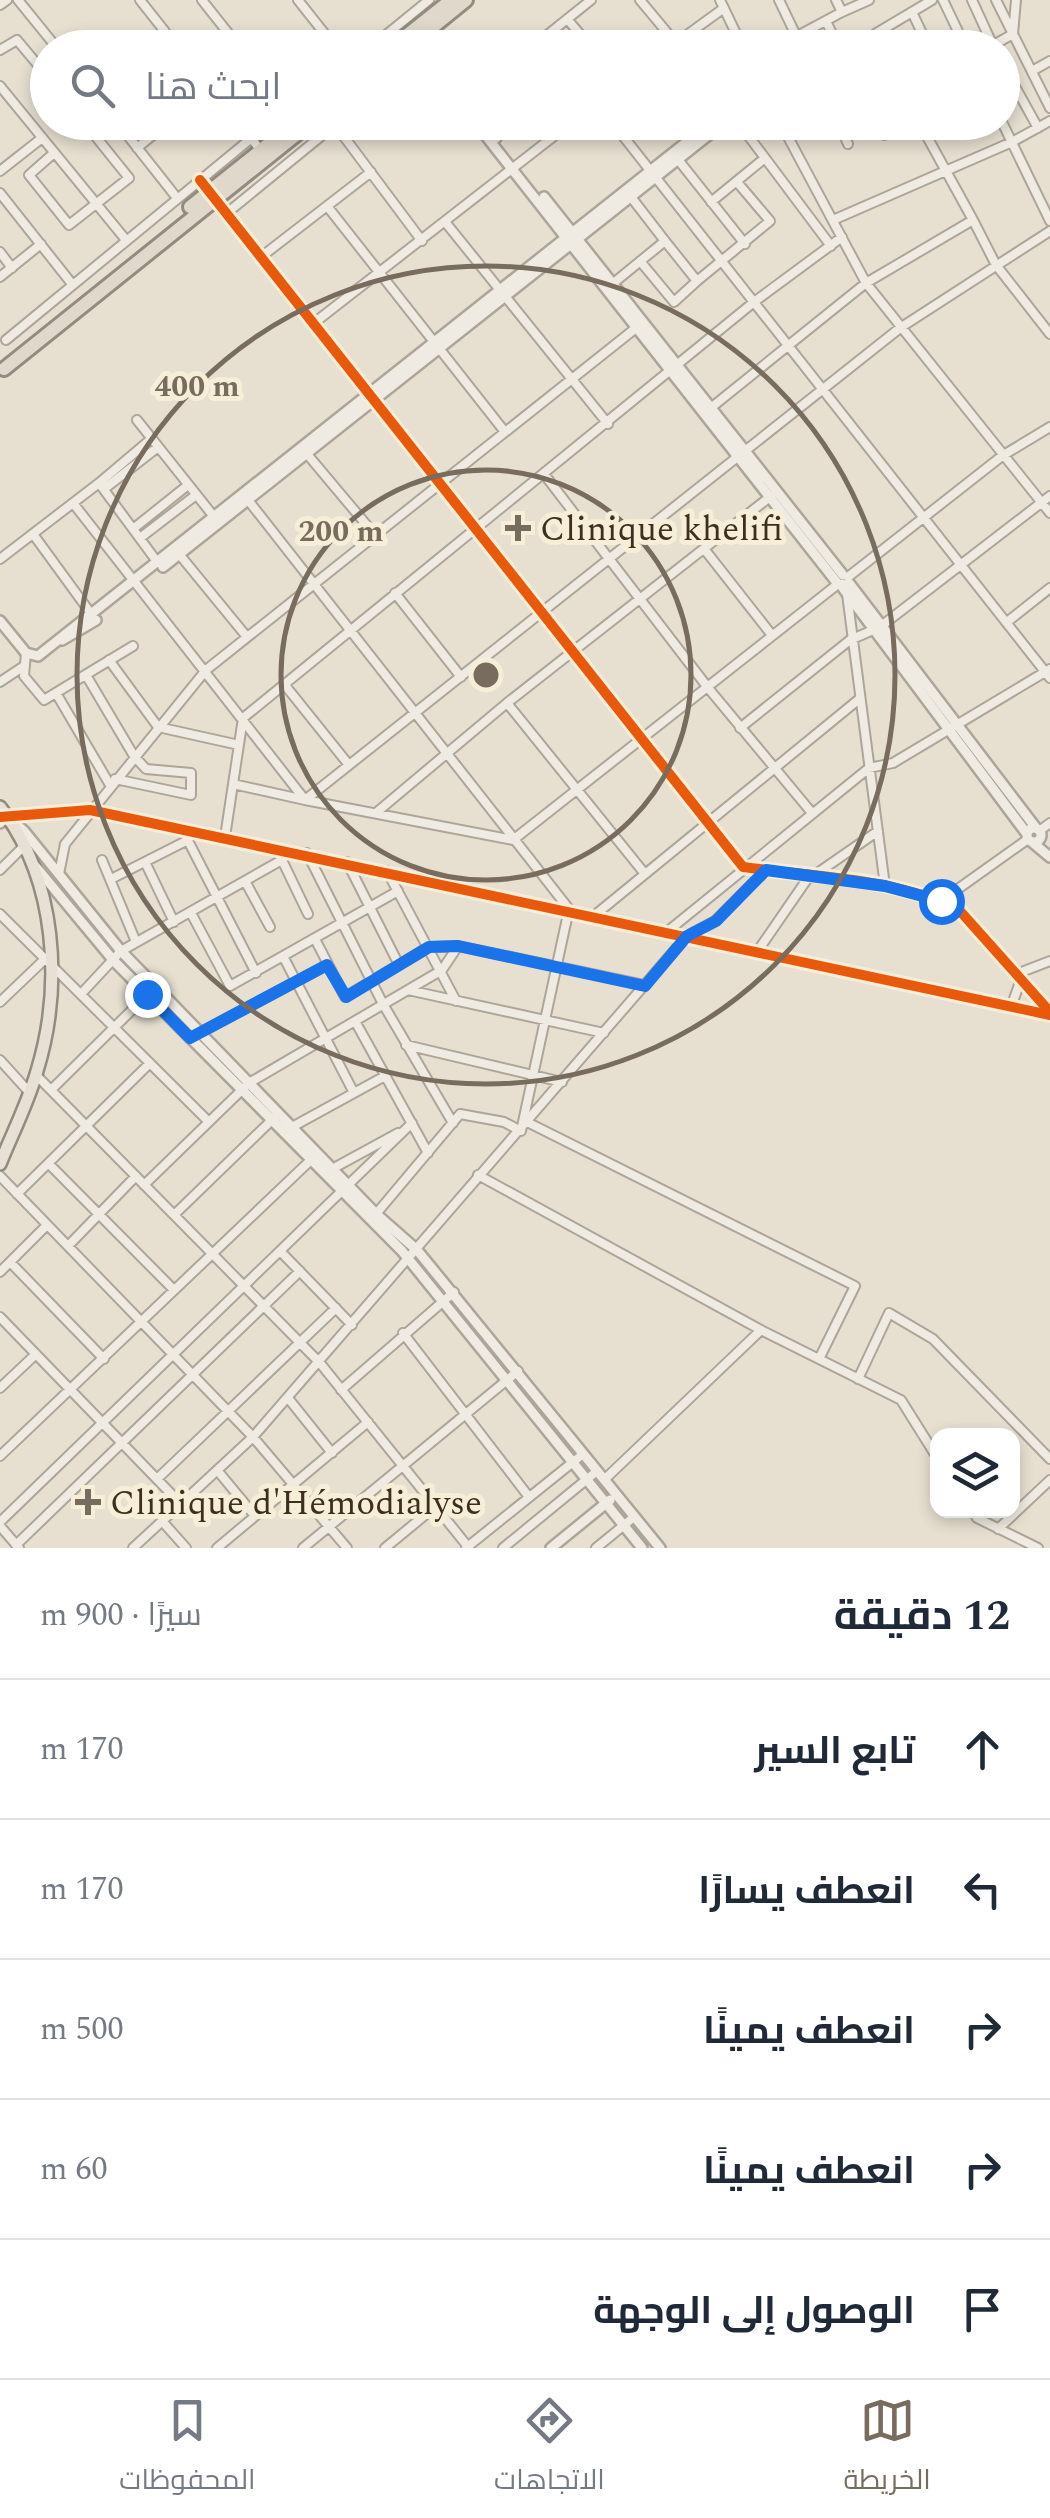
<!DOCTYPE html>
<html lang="ar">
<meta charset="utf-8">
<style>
body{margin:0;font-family:Spectral,Cairo,serif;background:#f2f2f3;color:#1f2937;direction:rtl}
.controls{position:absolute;right:30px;bottom:30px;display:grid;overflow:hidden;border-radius:20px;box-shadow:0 5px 15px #0003}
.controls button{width:90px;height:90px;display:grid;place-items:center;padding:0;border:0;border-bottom:2px solid #e0e1e3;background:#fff;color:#1f2937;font:50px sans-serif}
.stop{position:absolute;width:30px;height:30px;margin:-22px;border:8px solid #1a73e8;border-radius:50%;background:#fff}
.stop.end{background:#1a73e8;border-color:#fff;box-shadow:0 2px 10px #0008}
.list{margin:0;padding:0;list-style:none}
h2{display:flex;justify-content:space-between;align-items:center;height:130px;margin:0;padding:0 40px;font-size:42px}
h2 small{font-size:32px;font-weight:400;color:#747a83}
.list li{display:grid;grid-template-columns:65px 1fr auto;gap:30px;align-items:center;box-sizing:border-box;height:140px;padding:0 40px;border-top:2px solid #e0e1e3}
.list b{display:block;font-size:38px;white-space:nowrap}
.list em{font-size:32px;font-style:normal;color:#747a83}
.icon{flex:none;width:55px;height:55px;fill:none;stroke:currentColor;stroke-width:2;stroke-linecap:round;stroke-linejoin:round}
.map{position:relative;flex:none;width:1050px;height:1548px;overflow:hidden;direction:ltr}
.search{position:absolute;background:#fff;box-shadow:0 5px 15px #0003;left:30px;right:30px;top:30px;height:110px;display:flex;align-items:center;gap:25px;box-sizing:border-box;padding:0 35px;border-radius:55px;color:#747a83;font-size:38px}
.sheet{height:830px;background:#fff}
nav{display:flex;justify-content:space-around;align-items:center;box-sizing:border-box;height:140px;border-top:2px solid #e0e1e3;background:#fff;font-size:28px;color:#747a83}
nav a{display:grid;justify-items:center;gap:5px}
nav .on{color:#786c5e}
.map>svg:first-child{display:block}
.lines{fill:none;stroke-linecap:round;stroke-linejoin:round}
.minor-casing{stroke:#ada599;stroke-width:12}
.tertiary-casing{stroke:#ada599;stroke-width:14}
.primary-casing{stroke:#928b80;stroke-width:16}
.trunk-casing{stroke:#928b80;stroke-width:18}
.minor{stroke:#efebe3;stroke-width:8}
.tertiary{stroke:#efebe3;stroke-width:9}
.primary{stroke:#e6e1d4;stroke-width:11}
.trunk{stroke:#e0d9cb;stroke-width:12}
.cycleway-casing{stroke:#f7eed8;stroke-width:16}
.cycleway{stroke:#e8590c;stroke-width:10}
.route{stroke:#1a73e8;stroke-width:12}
.ring{fill:none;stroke:#786c5e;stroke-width:5}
.poi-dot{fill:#786c5e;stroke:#f7eed8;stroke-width:4}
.labels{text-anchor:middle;stroke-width:10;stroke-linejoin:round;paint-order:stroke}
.poi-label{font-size:35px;fill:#3d2e20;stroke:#f7eed8;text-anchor:start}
.centre{fill:#786c5e;stroke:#f7eed8;stroke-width:5}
.ring-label{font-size:30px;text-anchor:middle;font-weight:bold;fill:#786c5e;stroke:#f7eed8;stroke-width:10;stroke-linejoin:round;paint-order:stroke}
</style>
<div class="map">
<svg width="1050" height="1548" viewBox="0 0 1050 1548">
<rect width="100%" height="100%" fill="#e7e0d1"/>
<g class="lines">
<!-- minor casing -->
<g class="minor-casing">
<path id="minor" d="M18,0L57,48
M140,0L178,48
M202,0L240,48
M298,0L336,48
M640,0L680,48
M720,0L743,48
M779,0L802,48
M943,0L966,48
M972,0L994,48
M996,0L1050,108
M0,5L7,0
M842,12L869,0
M912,12L929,48
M567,19L592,48
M826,21L839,48
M370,48L429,0
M531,48L591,0
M669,48L724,8
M775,48L842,12L836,0
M881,48L875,34L932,0
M912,48L926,40
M988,48L1013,34L1016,0
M0,50L17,40L48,77
M1002,63L1038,128
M1032,71L1050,61
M0,86L126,240
M117,122L177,198
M239,122L261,151
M333,122L422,241
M612,122L1050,678
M738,122L831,246
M780,122L866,283L1050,513
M838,122L848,144
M878,122L884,135L922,122
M919,122L973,220
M1002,122L1050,221
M137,148L169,122
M54,153L29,175L69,225L129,178L84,122
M676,157L745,244
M0,171L42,138
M200,180L743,867C814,877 895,877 960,911L1050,1012
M0,193L72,284
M711,202L765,158
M327,206L505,432
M227,213L336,124
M833,220L1012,142L1050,121
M446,223L608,424
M0,252L12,268
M261,257L371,172
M640,261L674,302L697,281L665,241
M0,277L41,244
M697,281L770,221L737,182
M611,285L665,241L631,197
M314,323L572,122
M6,340L271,122
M707,411L866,283L973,220L996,265L1050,334
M137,420L215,518
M307,454L375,535
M544,474L709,689L812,813
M99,483L151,439
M104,489L158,447
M248,500L569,909L521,1131L504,1122L460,1114L376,1214
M73,503L305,800L513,840L838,584
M133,529L188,485
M33,534L92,615
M140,538L196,495
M705,550L771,634
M179,554L247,637
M0,559L99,483L158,563
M848,577L1002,456L1050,427
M395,593L461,677
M847,594L885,886
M1007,622L1050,588
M26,653L24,676L44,700L133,646
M109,660L158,727L239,745
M86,675L134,756L146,769L191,773V795L115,779
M0,682L24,666
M284,684L349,765
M56,693L110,785
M507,703L645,874
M740,728L850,640L880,627L1050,496
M233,784L305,800L900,328L1050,231
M377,812L507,703L771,496
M6,816L90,810L1050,1015
M182,829L256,973
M1039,831L1050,823
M225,837L243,718L754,302L842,237
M307,853L383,1004L453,1123
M281,858L308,914
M102,860L136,942
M347,862L399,965
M146,864L174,922
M0,870L23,847
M387,871L456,1001
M59,874L65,844L206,670L641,324
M816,874L878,831
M113,878L188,840
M245,881L270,927
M941,901L1028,839
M191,913L230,986L398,891
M0,914L209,1122
M595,915L858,700
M668,931L869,768L893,763L1050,669
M315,939L345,997L429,947L458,946L645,985
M757,952L810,875
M284,958L354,1093
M408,990L604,1033
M81,994L121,951L280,861
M0,1002L45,959
M1011,1007L1024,971L1050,961
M355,1021L428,1153
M190,1038L327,965
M406,1045L562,1082
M0,1060L29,1092
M36,1075L320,1363L469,1548
M51,1090L147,995
M527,1122L855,1286L819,1359
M292,1127L385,1076
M49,1164L174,1290
M332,1169L398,1133
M478,1175L761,1330L901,1400L938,1459
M0,1176L253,1437L347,1548
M144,1185L249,1083L442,970L458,946
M17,1194L150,1063
M174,1215L275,1117
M68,1246L136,1176
M281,1252L352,1325
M10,1262L104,1359
M0,1272L47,1225
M0,1317L180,1503
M403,1333L529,1497
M858,1379L889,1313L933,1339L1050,1459
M0,1388L36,1354
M341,1390L454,1292
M288,1398L332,1453
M0,1456L314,1157
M217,1470L255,1516
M157,1479L336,1308
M604,1480L761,1330
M972,1510L977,1518L1038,1548
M162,1521L186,1548
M0,1522L412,1123
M0,1526L19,1548
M998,1529L1050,1480
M16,1545L300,1271
M133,1548L253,1437L687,936L715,921L766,870
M217,1548L368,1422
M303,1548L518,1371
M385,1548L436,1506
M466,1548L583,1454
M503,1548L597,1471
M596,1548L634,1517"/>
</g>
<!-- tertiary casing -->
<g class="tertiary-casing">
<path id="tertiary" d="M475,122L838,584L847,585
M483,122L496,138
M544,197L843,575
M163,567L725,122
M849,583L1036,828
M843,588L1027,834
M0,621L26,653L38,656L712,122
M62,640L96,620
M0,823L7,816L24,831L121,951L376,1214L417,1250L660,1548
M1027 835a7 7 0 1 1 14 0a7 7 0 1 1-14 0Z
M1032,842L1050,857
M36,867L114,961L402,1251L642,1548
M551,1548L610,1500"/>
</g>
<!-- primary casing -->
<g class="primary-casing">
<path id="primary" d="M0,807C57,879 63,986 37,1071C28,1103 12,1134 0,1164"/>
</g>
<!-- trunk casing -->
<g class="trunk-casing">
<path id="trunk" d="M391,48L451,0
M407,48L466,0
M190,207L296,122
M4,369L312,122"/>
</g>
<!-- minor -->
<use href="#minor" class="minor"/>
<!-- tertiary -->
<use href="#tertiary" class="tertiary"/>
<!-- primary -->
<use href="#primary" class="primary"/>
<!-- trunk -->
<use href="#trunk" class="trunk"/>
<!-- cycleway casing -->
<g class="cycleway-casing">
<path id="cycleway" d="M200,180L743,867C814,877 895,877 960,911L1050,1012
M0,817L90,810L1050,1015"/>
</g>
<!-- cycleway -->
<use href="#cycleway" class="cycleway"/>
</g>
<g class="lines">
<!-- route -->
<path class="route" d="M147,994L190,1038L327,965L346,997L429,947L458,946L645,986L687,936L716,921L766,870L885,886L941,901"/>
</g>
<!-- distance rings -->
<g class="ring">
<circle cx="486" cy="675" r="205"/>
<circle cx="486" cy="675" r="409"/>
</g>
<!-- markers -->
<g class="poi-dot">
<path d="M513 513h10v10h10v10h-10v10h-10v-10h-10v-10h10z"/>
<path d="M83 1487h10v10h10v10h-10v10h-10v-10h-10v-10h10z"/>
</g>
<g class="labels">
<!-- poi labels -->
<g class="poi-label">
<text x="540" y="540">Clinique khelifi</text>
<text x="110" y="1514">Clinique d'Hémodialyse</text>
</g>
</g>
<circle cx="486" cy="675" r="15" class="centre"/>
<g class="ring-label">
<text x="197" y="396">400 m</text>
<text x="341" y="541">200 m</text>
</g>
</svg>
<div class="controls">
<button><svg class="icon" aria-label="layers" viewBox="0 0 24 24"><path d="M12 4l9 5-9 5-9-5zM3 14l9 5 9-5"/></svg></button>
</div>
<div class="stop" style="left:941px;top:901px"></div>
<div class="stop end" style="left:147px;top:994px"></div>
<div class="search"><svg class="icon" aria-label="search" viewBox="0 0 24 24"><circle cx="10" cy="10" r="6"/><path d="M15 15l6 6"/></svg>ابحث هنا</div>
</div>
<section class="sheet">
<h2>12 دقيقة<small>سيرًا · 900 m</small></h2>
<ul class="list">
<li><svg class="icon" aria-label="ahead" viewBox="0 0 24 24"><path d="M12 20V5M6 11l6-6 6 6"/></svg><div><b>تابع السير</b></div><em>170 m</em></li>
<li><svg class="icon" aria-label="left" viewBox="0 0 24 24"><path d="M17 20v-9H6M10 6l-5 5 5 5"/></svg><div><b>انعطف يسارًا</b></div><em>170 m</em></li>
<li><svg class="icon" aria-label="right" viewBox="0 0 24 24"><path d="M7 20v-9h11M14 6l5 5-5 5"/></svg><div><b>انعطف يمينًا</b></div><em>500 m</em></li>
<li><svg class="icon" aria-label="right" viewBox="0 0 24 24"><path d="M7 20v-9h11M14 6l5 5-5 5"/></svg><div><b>انعطف يمينًا</b></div><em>60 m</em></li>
<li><svg class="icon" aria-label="arrive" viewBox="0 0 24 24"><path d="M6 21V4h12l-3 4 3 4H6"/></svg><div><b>الوصول إلى الوجهة</b></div></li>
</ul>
</section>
<nav>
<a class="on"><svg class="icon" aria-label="map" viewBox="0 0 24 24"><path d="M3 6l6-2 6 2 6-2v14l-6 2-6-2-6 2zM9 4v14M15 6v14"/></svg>الخريطة</a>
<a><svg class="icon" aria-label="directions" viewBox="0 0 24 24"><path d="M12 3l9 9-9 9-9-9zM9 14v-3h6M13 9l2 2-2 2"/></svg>الاتجاهات</a>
<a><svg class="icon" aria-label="saved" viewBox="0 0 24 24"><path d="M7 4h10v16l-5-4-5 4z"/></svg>المحفوظات</a>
</nav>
